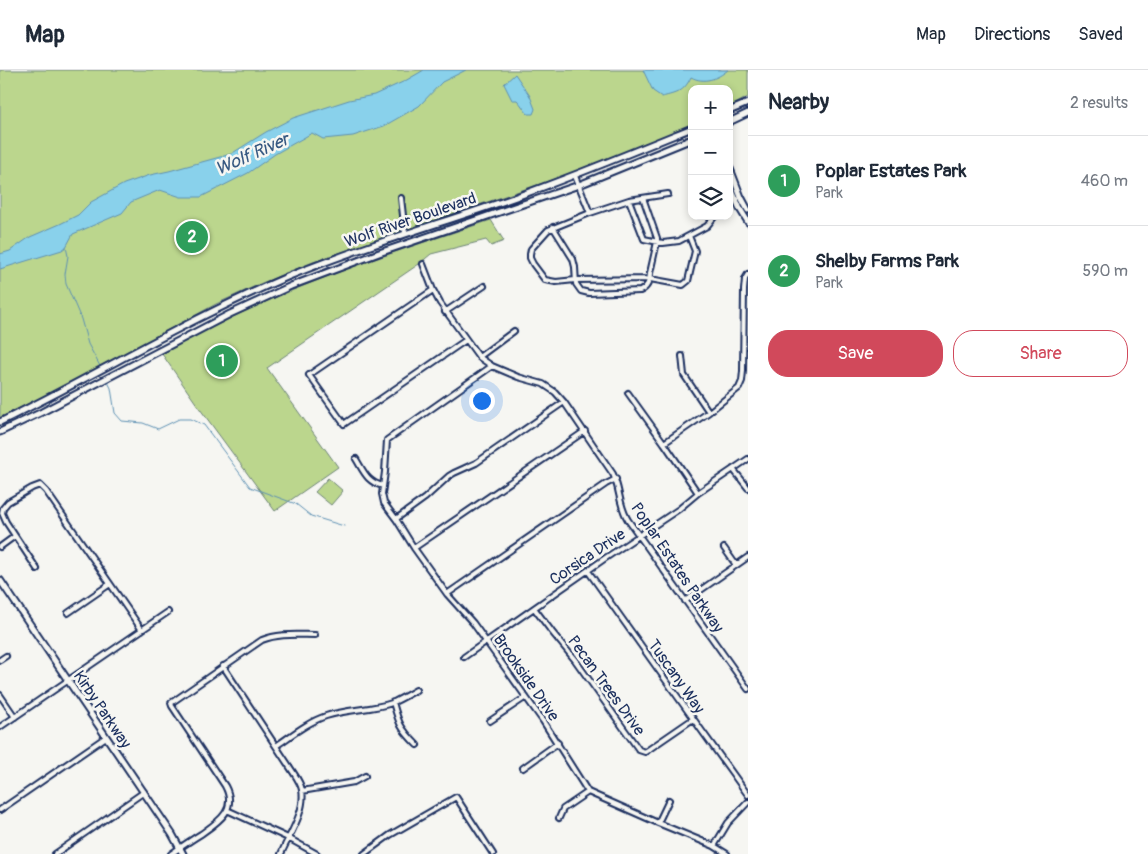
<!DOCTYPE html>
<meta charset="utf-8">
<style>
body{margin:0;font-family:Pangolin,sans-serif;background:#f2f2f3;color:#1f2937}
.controls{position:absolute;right:15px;top:15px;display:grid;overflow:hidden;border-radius:10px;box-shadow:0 2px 8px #0003}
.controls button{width:45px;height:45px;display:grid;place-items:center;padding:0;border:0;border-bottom:1px solid #e0e1e3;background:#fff;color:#1f2937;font:25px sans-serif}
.you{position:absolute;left:481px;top:330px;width:18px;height:18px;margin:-12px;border:4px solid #fff;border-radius:50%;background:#1a73e8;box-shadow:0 0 0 8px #1a73e833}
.badge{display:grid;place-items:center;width:32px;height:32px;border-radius:50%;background:#d1495b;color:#fff;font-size:16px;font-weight:700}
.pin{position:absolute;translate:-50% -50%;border:2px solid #fff;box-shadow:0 1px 5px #0006}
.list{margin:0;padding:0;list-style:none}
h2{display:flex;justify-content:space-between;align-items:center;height:65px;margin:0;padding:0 20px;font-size:21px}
h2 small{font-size:16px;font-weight:400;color:#747a83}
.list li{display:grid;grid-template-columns:32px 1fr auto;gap:15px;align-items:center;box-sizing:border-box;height:90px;padding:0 20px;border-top:1px solid #e0e1e3}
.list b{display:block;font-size:19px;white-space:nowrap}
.list p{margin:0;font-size:16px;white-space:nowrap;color:#747a83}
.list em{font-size:16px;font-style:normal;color:#747a83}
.actions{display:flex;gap:10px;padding:15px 20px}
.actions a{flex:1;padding:11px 0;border:1px solid #d1495b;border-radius:20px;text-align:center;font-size:18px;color:#d1495b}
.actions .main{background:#d1495b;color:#fff}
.icon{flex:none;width:28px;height:28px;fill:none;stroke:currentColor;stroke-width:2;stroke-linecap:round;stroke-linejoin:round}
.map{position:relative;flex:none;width:748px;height:784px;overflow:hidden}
header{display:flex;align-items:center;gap:30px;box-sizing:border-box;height:70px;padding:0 25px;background:#fff;border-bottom:1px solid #e0e1e3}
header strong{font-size:24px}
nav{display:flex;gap:28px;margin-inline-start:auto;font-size:18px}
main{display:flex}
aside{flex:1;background:#fff}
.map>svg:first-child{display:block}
.green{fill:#bbd68d;stroke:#6b8276}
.water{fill:#89d1eb;stroke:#5d90b3}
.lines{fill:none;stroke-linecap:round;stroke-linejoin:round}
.stream{stroke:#5d90b3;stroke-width:1}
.minor-casing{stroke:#1b2f5e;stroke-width:8}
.major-casing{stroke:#1b2f5e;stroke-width:9}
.minor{stroke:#f6f6f2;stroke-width:4}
.major{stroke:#f6f6f2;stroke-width:5}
.labels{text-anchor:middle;stroke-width:5;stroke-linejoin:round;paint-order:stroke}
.street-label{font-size:16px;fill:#1b2f5e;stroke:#f6f6f2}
.water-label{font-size:18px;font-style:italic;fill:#365881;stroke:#f6f6f2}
</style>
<header>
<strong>Map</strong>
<nav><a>Map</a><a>Directions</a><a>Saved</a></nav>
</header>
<main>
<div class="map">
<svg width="748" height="784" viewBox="0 0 748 784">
<rect width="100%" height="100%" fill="#f6f6f2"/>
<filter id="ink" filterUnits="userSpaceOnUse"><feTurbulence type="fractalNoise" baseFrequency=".02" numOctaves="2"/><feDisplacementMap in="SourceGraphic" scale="10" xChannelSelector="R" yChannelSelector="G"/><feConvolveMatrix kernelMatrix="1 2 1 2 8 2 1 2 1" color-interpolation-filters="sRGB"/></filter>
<g filter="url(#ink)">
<!-- green -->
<path class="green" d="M0,0H748V27L729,37V19H692V55L641,77L563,106L359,176L313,192L262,213L216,234L89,303L0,348Z
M491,150L504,171L491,176L486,170L431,184L419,194L267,298L338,397L275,441L200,339L162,284C182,273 202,262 223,252C308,209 401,180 491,150Z
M328,408L343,421L331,435L315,422Z"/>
<!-- water -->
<path class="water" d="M424,0H466L442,12L419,36L384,56L353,66L323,69L312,63L275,84L248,103L201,127H181L160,120L131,132L122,143L73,164L66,177L62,180L0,199V184L10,181L30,167L60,154L78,145L91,132L124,114L150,105L169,101L231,84L266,62L293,48L349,30L374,25L405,11Z
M643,0H728C717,9 704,14 691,7C684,22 677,23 662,27L653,21Z
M515,4L530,26L535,39L533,44H528C524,40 522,35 517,30H512L504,14Z"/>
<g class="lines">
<!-- stream -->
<path class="stream" d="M66,177L68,186L65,204L66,214L81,249L88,274L101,298
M107,310L111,318L115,343L122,351L143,353L158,359L179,349H191L204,355L250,417L296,434L311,446L344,456"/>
<!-- minor casing -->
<g class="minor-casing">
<path id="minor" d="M575,106L590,143
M668,124L629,130L590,143L548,160L531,179L530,184V188L533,194L545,210L556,212L575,210L650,209L683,215L688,211L695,181L689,166
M401,128L405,163
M629,130L644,169L663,173L679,171L707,156L715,146
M729,133L737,129
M553,157L573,189L575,197L576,214L581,221L589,223L640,221C647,218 650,211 650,203L657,172V168L643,128
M423,194L433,220L440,233L479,287L492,296L518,307L543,314L555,322L564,332L613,404C620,419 619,436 628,450L748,619
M433,220L309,305L344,354L466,270
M445,242L484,216
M682,286L684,305L709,342
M479,287L514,261
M492,296L387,370L385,402L382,424L384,433L396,449L414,478L447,524L473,553L543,651L588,722L658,753L714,776L727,784
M628,323L664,373L698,423
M664,373L709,342L739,318L742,311L743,301L744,220L745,209L748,204
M356,389C364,402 367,412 383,416
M733,399L748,418
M396,449L425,428L449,406L454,403L476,393L564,332
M0,477L15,466
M414,478L585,361
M724,478L736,495
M37,499L6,452L2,443L3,438L8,432L32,418L40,415L46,421L142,560
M588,501L702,661L748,725
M447,524L606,414L616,409
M685,531L748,487
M534,538L552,562L575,590L639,680L645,682L693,649
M68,543L110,514
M464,587L607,487L679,439L698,423L748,389
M0,590L6,586
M223,596L293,702C297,708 301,714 302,720C306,741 289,765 281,784
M0,625L15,647
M393,632C399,654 400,658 417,675
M490,651L526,627
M0,657L168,542
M276,676C292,665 308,652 326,646C348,639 371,640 392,633C400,629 408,625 416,620
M523,698L558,673
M302,721L354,712L365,706
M0,740L106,667
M227,740L288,768L317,784
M559,748L563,739L588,722
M658,753L669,730
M714,776L728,753L748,732
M55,784L144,722
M171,784C181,777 191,770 201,764C218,752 238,740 225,716L172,636L171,633L262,570C279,563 297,565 315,565
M364,784L390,765L456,727L493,784"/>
</g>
<!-- major casing -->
<g class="major-casing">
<path id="major" d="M729,41L748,33
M729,52L748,43
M729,96L741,127L748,140
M729,114L740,139L748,152
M0,352C96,305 188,249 287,207C362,176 439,154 516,127C575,106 633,82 692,58
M0,362L42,342L230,244L291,216L379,183L579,115L692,69
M0,510L172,764L183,784"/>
</g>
<!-- minor -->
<use href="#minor" class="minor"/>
<!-- major -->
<use href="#major" class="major"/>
</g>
</g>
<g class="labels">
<!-- street labels -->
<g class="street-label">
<text transform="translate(410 149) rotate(-19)" y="6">Wolf River Boulevard</text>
<text transform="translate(587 486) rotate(-34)" y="6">Corsica Drive</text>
<text transform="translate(678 497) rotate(56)" y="6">Poplar Estates Parkway</text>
<text transform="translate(677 606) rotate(55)" y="6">Tuscany Way</text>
<text transform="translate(527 607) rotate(55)" y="6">Brookside Drive</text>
<text transform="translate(607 615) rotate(54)" y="6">Pecan Trees Drive</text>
<text transform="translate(103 639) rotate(56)" y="6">Kirby Parkway</text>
</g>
<!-- water labels -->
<g class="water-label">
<text transform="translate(252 84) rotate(-24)" y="6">Wolf River</text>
</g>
</g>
</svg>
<div class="controls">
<button>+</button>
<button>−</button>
<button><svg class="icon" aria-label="layers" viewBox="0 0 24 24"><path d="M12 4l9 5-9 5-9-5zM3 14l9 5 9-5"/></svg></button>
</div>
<div class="you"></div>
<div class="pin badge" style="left:222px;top:291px;background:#2e9e5b">1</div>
<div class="pin badge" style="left:192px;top:167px;background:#2e9e5b">2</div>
</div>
<aside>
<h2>Nearby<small>2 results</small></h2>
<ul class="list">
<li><span class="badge" style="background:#2e9e5b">1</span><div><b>Poplar Estates Park</b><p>Park</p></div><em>460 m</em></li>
<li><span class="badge" style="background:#2e9e5b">2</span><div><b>Shelby Farms Park</b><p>Park</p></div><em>590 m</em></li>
</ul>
<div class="actions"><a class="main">Save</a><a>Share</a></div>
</aside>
</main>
